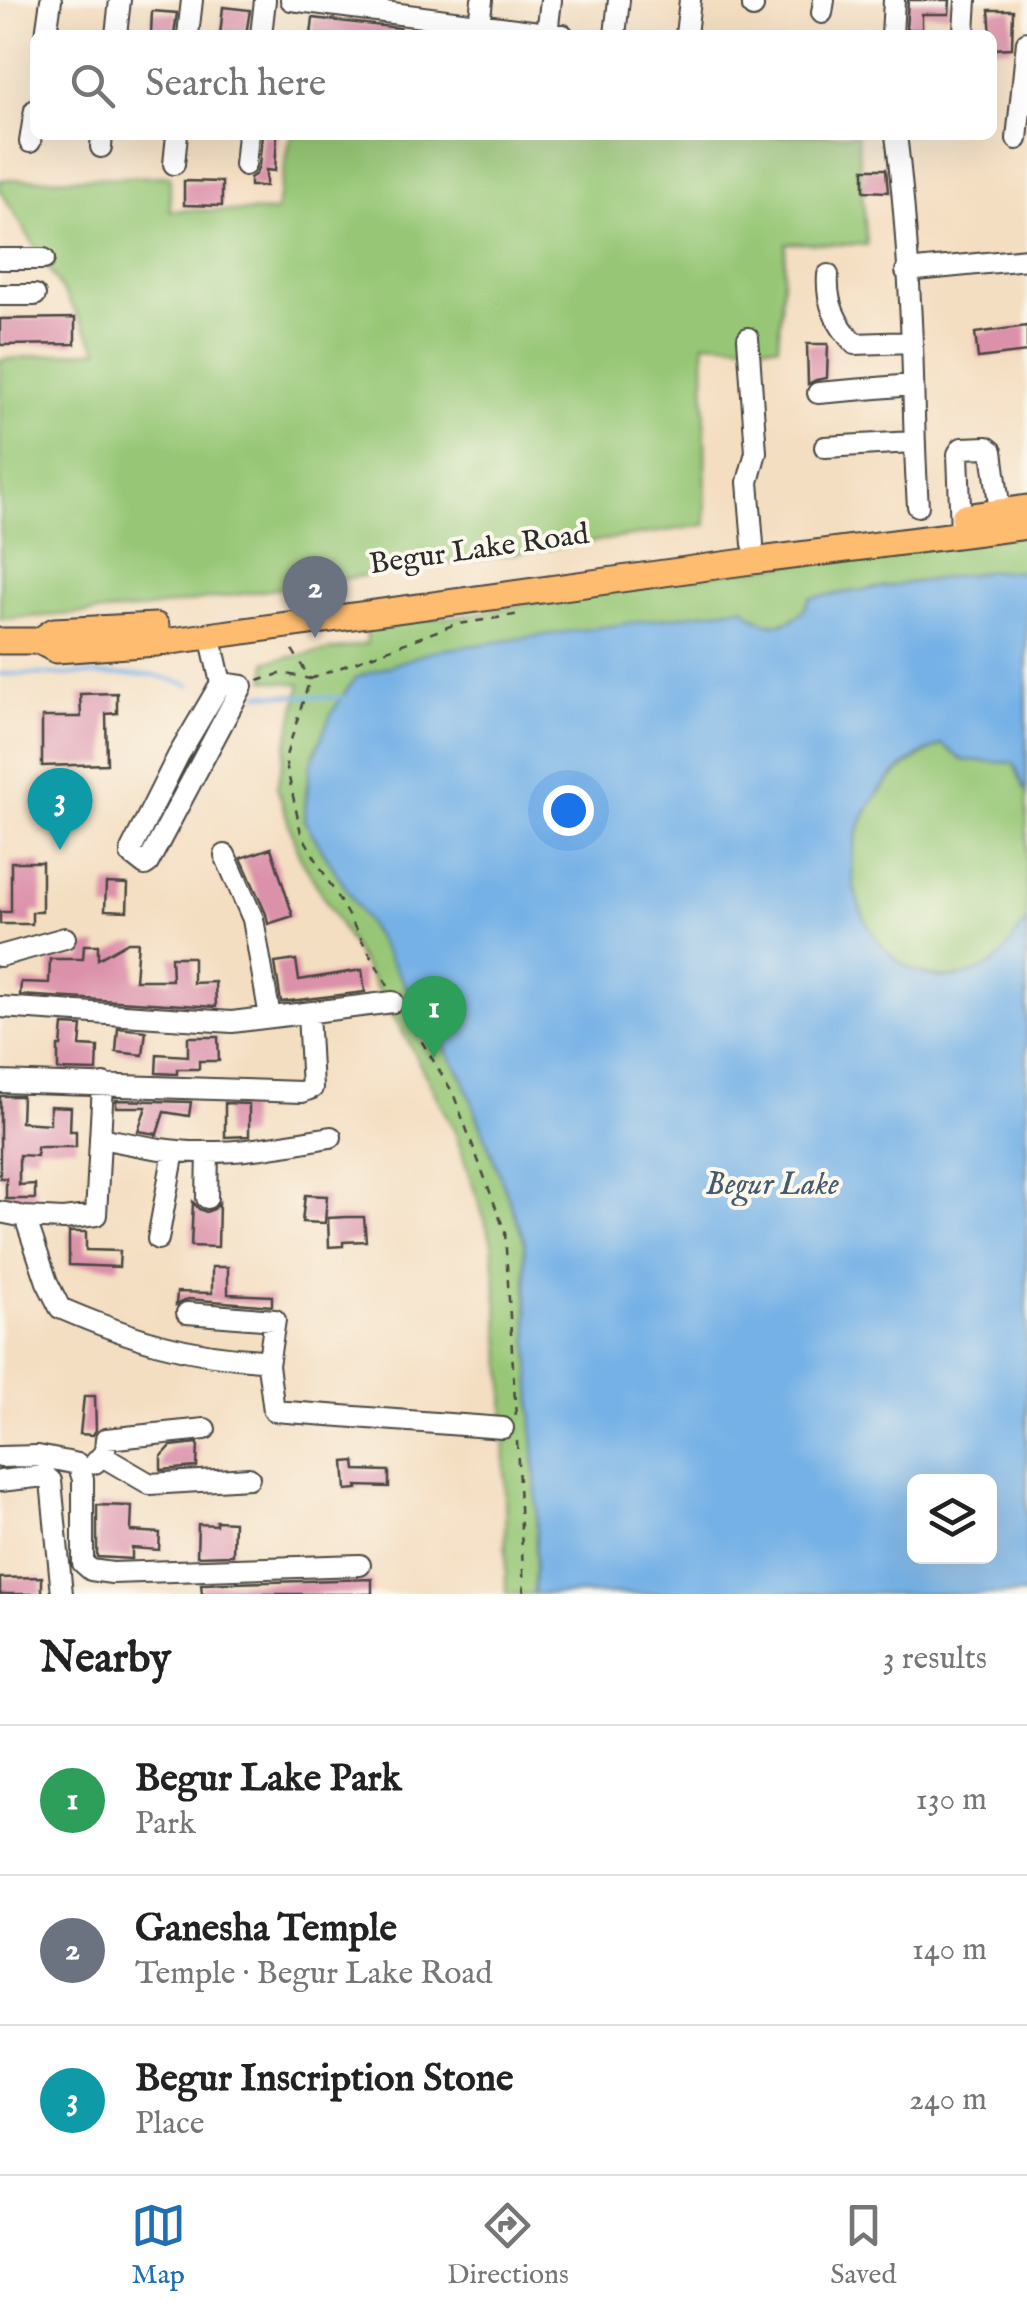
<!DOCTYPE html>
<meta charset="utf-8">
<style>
body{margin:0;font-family:"IM FELL English",serif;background:#f6f6f6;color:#222}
.controls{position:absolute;right:30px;bottom:30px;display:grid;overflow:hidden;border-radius:15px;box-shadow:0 10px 40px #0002}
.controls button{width:90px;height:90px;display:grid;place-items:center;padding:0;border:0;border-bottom:2px solid #e0e0e0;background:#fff;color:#222;font:50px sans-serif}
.you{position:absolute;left:568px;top:810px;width:35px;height:35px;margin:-25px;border:8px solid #fff;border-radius:50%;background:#1a73e8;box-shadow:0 0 0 15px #1a73e833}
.badge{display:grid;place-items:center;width:65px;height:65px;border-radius:50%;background:#1f6fb2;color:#fff;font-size:32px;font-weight:700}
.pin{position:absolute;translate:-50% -82px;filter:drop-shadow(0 2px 5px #0008)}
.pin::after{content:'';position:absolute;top:52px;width:35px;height:30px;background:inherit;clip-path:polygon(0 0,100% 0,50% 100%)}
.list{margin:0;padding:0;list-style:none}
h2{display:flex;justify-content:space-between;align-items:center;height:130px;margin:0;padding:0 40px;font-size:42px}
h2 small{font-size:32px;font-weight:400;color:#767676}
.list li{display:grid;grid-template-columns:65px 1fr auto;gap:30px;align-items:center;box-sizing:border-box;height:150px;padding:0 40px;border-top:2px solid #e0e0e0}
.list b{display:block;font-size:38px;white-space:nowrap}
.list p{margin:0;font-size:32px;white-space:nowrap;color:#767676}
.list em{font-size:32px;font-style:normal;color:#767676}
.icon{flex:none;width:55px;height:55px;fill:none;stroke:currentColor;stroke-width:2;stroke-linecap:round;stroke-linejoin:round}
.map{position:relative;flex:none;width:1027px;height:1594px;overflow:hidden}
.search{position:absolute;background:#fff;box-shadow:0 10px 40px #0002;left:30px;right:30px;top:30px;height:110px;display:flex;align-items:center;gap:25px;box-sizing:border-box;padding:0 35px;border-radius:15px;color:#767676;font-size:38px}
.sheet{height:580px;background:#fff}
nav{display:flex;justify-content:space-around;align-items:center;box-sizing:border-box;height:140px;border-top:2px solid #e0e0e0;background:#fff;font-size:28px;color:#767676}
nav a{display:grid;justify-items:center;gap:5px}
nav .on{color:#1f6fb2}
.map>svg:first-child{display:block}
.green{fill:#97c776;stroke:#617950;stroke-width:2.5}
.water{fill:#75b1e6;stroke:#506e88;stroke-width:2.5;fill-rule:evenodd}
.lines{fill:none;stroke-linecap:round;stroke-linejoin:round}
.stream{stroke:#75b1e6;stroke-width:4}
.building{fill:#dc91aa}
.minor-casing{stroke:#494642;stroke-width:24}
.major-casing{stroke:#494642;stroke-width:29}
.path{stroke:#494642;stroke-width:2.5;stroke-dasharray:8 8;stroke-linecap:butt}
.minor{stroke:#fff;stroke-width:20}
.major{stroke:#fdbc70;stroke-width:25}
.labels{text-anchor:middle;stroke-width:8;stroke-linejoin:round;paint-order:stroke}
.street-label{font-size:30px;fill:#2b2b2b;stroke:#fbf7ec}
.water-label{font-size:32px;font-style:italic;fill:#455a6c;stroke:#fbf7ec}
</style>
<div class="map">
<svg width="1027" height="1594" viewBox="0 0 1027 1594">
<rect width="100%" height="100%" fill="#fbf7ec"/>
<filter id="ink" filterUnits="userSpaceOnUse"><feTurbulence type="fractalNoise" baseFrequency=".01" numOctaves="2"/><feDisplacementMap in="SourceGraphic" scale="20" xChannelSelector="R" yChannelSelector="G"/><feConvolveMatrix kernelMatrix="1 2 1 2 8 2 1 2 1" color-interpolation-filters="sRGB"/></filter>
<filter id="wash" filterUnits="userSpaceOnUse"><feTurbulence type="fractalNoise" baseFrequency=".0048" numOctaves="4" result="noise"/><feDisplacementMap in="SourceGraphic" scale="40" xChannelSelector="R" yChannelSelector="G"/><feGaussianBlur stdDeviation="2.25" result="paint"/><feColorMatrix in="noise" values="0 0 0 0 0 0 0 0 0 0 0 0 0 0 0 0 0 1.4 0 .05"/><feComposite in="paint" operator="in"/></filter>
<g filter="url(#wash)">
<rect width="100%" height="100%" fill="#f4dec1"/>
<!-- green -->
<path class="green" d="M291,135H857L867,245L786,243L778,346L704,342L706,525L135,610L0,619V360L99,350L0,190V180L170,176V210L276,212Z
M1027,534V572L990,571L811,598C798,624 772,632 749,613L355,678L332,712L316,749L307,784L304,820L463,1078L524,1239L537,1511L534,1594H506L504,1383L492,1242L455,1132L406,1038L299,855L277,787L301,684L265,680L267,661L367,644L366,625L460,616L614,587Z
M943,744L962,760L1014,763L1024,788L1027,790C1027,823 1027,856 1027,889C1027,898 1027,911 1027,920C1025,925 1008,951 1002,957C997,962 989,967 983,969C902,1007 833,909 857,836C871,790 902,764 943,744Z"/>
<!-- water -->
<path class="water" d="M990,571L1027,572V790L1024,788L1014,763L962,760L942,744C933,749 923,752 915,758C888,774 864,808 856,837C835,912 906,1011 987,967C1006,957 1012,936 1027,922V1594H534L537,1511L524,1239L463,1078L304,820L310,766L332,712L355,678L432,651L744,607C765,633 797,629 810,598ZM914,1482H990V1556H914Z"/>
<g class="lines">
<!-- stream -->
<path class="stream" d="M0,674L155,675L190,685
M259,694L344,698"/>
</g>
<g id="blocks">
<!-- building -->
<path class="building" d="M908,0H950L949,14H922V30L906,29Z
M223,7L250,10L246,35H220Z
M989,10H1013L1012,48L992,49Z
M152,11L177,13L174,35L151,34Z
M313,18L400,28L399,35H311Z
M262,135H277L275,171L266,170V186H250V178L256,174L259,166Z
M864,169H886L888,192L864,191Z
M184,181L222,182V206L184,205Z
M75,318V344L0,345V319Z
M1027,326V352L978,358L975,333Z
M807,344H828L827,378L816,380L808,384Z
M117,693V713L106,714L107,764L42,766V717H81L80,694Z
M271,848L293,916L268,924L266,914L241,858Z
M11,862H42V912H32V924H0V912H11Z
M106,883L128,884L127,911L105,910Z
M128,942H138L135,980H172L171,957H193V983L215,982L216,1007L20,995L21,982L49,983L50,959H83L84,945H98V959Z
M296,960L299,980L362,970L365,992L281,1002L275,963Z
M63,1025L82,1026L80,1046L98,1047L97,1071L58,1070V1046H61Z
M118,1028L146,1031L143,1055L116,1052Z
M188,1037H218L219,1061H199V1069H177V1074L156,1073L157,1054L188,1056Z
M0,1096H22L21,1122L50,1124V1106L71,1107L70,1131H76V1147H37V1156L19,1155V1185L35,1184V1199H6V1178H0Z
M116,1100L191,1102L189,1116L164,1112L157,1134L138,1131L146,1107H116Z
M225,1103L249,1104V1136L225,1137Z
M305,1195L327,1196L325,1223L302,1222Z
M193,1202L199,1209L206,1212L214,1209L219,1203L218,1247L191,1246Z
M347,1217H364L366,1241L343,1242V1246L329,1247L328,1218Z
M69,1232H86V1250L120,1251L119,1267L69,1265Z
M212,1267H228V1294L272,1296V1306L188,1299L176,1305L177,1292L212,1293Z
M84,1396H95L96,1430L93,1435L80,1434Z
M198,1443L197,1467L161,1470V1457L171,1446Z
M355,1461L356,1470L389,1471V1487L357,1486L358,1489L346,1490L344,1462Z
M97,1505L132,1506L131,1531L160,1533L159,1550L132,1548V1559L97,1557Z
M216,1521L234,1522L233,1555L197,1556L198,1524L216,1525Z
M42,1577V1594H0V1578Z
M372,1579V1594H202L201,1584Z"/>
</g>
</g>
<g filter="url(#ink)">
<use href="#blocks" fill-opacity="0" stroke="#494642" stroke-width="2.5"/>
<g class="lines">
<!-- minor casing -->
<g class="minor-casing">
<path id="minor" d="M291,0L563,35
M753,7V0
M822,13L824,0
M479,25L482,0
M964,31L966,0
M547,34L551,0
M46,35L51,0
M116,35L120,0
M188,35L192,0
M261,35L265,0
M615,35L619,0
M686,35L690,0
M892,35L894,0
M896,135C905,204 909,274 912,343C914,398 914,451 918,506
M1017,139L1027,42
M30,142L35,110
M101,147L102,135
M174,164L177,135
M245,165L248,135
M0,259H44
M906,271L1027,259
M828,275C826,303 836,324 855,344L912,342
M0,295H35
M748,338L756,452L748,482L753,544
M818,393L912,385
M825,447L913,442
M961,532L958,454L962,448L987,447L992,451L1000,512
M210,635L221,683
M221,683L242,686L148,863L145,865L131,854V850L178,756Z
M225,855L253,919L270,1017
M0,956L65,938
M0,1007L232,1022L393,1002
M0,1082L302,1092L312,1088L308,1013
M100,1138C133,1144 166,1152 200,1152C244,1153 288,1144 331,1137
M207,1198L208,1152
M0,1212L25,1217L47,1282L60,1308C130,1338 186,1356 262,1360L268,1365
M25,1217L63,1219L96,1215L103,1084
M158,1239L174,1151
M187,1313L275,1320L268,1365L274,1411L503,1428
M102,1456L150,1484L249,1478
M0,1457L38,1456L78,1464L83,1479V1563L91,1570L112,1573L360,1565
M95,1463L105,1452L106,1439L205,1429
M0,1481L45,1476L51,1481L62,1594"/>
</g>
<!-- major casing -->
<g class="major-casing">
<path id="major" d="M964,517L1027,508
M0,641H39L56,650L157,643L744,562L1027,526
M39,641L54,631L156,626"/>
</g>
<!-- path -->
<path class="path" d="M258,681L282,673L310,679L290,646
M388,986L301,833L285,759L310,679L453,625L521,614
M405,1014L453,1093L505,1232L516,1418
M517,1441L524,1594"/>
<!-- minor -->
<use href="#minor" class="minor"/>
<!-- major -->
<use href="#major" class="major"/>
</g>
</g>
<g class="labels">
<!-- street labels -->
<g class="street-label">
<text transform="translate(479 548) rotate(-8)" y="10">Begur Lake Road</text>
</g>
<!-- water labels -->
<g class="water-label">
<text x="772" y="1194">Begur Lake</text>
</g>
</g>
</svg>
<div class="controls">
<button><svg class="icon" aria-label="layers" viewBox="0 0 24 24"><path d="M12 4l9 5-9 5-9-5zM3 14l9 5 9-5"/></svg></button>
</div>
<div class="you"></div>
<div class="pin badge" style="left:434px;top:1058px;background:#2e9e5b">1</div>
<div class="pin badge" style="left:315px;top:638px;background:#6b7280">2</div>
<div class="pin badge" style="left:60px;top:850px;background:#0f9aa8">3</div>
<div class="search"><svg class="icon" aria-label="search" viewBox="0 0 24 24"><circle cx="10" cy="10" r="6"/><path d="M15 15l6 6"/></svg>Search here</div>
</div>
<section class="sheet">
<h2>Nearby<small>3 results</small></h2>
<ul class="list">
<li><span class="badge" style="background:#2e9e5b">1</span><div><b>Begur Lake Park</b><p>Park</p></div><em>130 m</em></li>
<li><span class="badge" style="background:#6b7280">2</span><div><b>Ganesha Temple</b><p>Temple · Begur Lake Road</p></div><em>140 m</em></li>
<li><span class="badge" style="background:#0f9aa8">3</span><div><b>Begur Inscription Stone</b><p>Place</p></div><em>240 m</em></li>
</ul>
</section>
<nav>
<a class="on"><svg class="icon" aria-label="map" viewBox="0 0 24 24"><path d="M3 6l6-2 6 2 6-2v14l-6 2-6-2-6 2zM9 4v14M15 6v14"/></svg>Map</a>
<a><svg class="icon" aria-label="directions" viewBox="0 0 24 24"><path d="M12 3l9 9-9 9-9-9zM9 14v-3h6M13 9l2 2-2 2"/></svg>Directions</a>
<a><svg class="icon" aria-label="saved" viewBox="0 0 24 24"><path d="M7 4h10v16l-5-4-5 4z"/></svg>Saved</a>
</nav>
